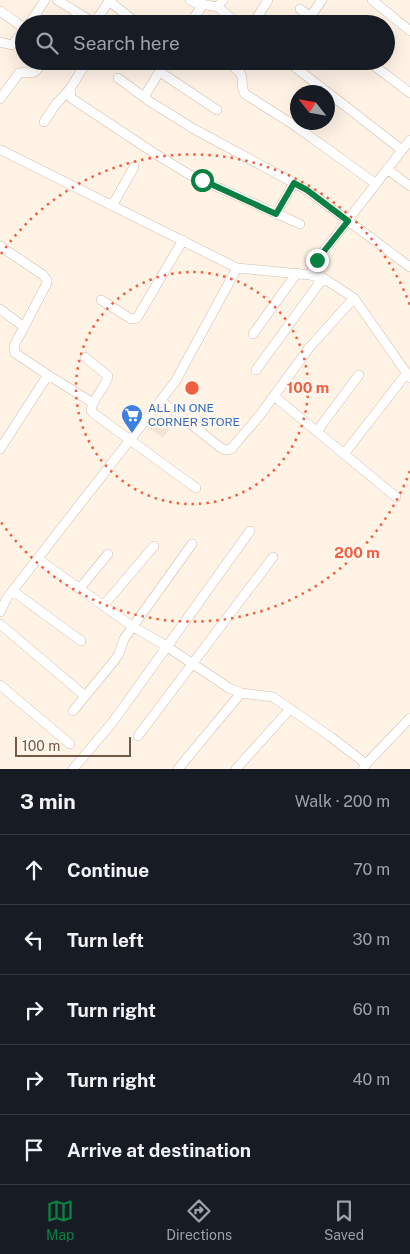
<!DOCTYPE html>
<meta charset="utf-8">
<style>
body{margin:0;font-family:"Public Sans",sans-serif;background:#242831;color:#f1f3f6}
.compass{position:absolute;left:290px;top:85px;width:45px;height:45px;border-radius:50%;background:#171b24;box-shadow:0 5px 20px #0002;rotate:301deg}
.scale{position:absolute;left:15px;bottom:12px;width:116px;box-sizing:border-box;padding-left:5px;border:2px solid #795748;border-top:0;font-size:14px;line-height:18px;white-space:nowrap;color:#795748;-webkit-text-stroke:4px #fff7ed;paint-order:stroke}
.stop{position:absolute;width:15px;height:15px;margin:-11px;border:4px solid #0b8043;border-radius:50%;background:#fff}
.stop.end{background:#0b8043;border-color:#fff;box-shadow:0 1px 5px #0008}
.list{margin:0;padding:0;list-style:none}
h2{display:flex;justify-content:space-between;align-items:center;height:65px;margin:0;padding:0 20px;font-size:21px}
h2 small{font-size:16px;font-weight:400;color:#9ea1a6}
.list li{display:grid;grid-template-columns:32px 1fr auto;gap:15px;align-items:center;box-sizing:border-box;height:70px;padding:0 20px;border-top:1px solid #363941}
.list b{display:block;font-size:19px;white-space:nowrap}
.list em{font-size:16px;font-style:normal;color:#9ea1a6}
.icon{flex:none;width:28px;height:28px;fill:none;stroke:currentColor;stroke-width:2;stroke-linecap:round;stroke-linejoin:round}
.map{position:relative;flex:none;width:410px;height:769px;overflow:hidden}
.search{position:absolute;background:#171b24;box-shadow:0 5px 20px #0002;left:15px;right:15px;top:15px;height:55px;display:flex;align-items:center;gap:12px;box-sizing:border-box;padding:0 18px;border-radius:28px;color:#9ea1a6;font-size:19px}
.sheet{height:415px;background:#171b24}
nav{display:flex;justify-content:space-around;align-items:center;box-sizing:border-box;height:70px;border-top:1px solid #363941;background:#171b24;font-size:14px;color:#9ea1a6}
nav a{display:grid;justify-items:center;gap:2px}
nav .on{color:#0b8043}
.map>svg:first-child{display:block}
.residential{fill:#f6e4d3}
.lines{fill:none;stroke-linecap:round;stroke-linejoin:round}
.street-casing{stroke:#d3bbad;stroke-width:10}
.street{stroke:#fff;stroke-width:9}
.route{stroke:#0b8043;stroke-width:6}
.ring{fill:none;stroke:#ef5f42;stroke-width:2.5;stroke-dasharray:2.5 5}
.labels{text-anchor:middle;stroke-width:5;stroke-linejoin:round;paint-order:stroke}
.shop-label{font-size:12px;fill:#366cbe;stroke:#fff7ed;text-anchor:start}
.centre{fill:#ef5f42;stroke:#fff7ed;stroke-width:2.5}
.ring-label{font-size:15px;text-anchor:middle;font-weight:bold;fill:#ef5f42;stroke:#fff7ed;stroke-width:5;stroke-linejoin:round;paint-order:stroke}
</style>
<div class="map">
<svg width="410" height="769" viewBox="0 0 410 769">
<rect width="100%" height="100%" fill="#fef3e5"/>
<!-- residential -->
<path class="residential" d="M154,414L172,426L163,438L146,426Z"/>
<g class="lines">
<!-- street casing -->
<g class="street-casing">
<path id="street" d="M57,0L88,19L96,22
M190,0C197,5 207,4 215,7L220,4L223,0
M372,0L410,31
M109,1L138,24
M218,7L238,24
M300,9L319,24
M0,11L24,28
M310,17L322,0
M29,24L45,0
M70,24L78,13
M97,24V19L110,0
M190,24L203,4
M253,24L268,0
M0,42L12,45L24,31
M87,61L70,89L71,98L154,153L190,175L300,224
M225,61C231,65 241,70 242,78C243,85 241,88 245,94L297,127L376,184
M287,61L402,150
M368,61L410,93
M160,72L217,110
M118,78L149,101L194,129L307,190L410,267
M144,97L166,61
M0,99L19,73C35,71 32,78 43,61
M44,122L56,104L70,89
M410,140L317,260L310,275L323,278L354,298L410,378
M1,150L237,268
M387,169L410,186
M112,206L134,167
M276,214L294,183
M0,246L43,275L47,280V283L14,346L15,353L48,375L93,403
M101,300L131,319L137,318L183,240
M0,309L24,327
M253,334L297,273
M85,357L108,376C106,388 93,397 91,410L93,413L196,488
M256,370L323,278
M274,396L396,497
M161,401L220,447L225,450L231,449L260,415L309,348L354,298
M317,431L359,375
M0,449L48,375
M344,454L407,373
M38,559L132,626L166,646L229,688L241,693L273,697L331,737L366,764L363,769
M80,588L108,554
M13,591L81,641
M104,605L154,546
M0,612L7,598L175,382L237,268L310,275
M0,624L85,696
M0,685L70,744
M73,711L114,661L119,654L124,639L192,544
M138,736L273,557
M366,764L410,718
M73,769L112,723L250,531
M178,769L241,693
M236,769L290,709"/>
</g>
<!-- street -->
<use href="#street" class="street"/>
</g>
<g class="lines">
<!-- route -->
<path class="route" d="M202,180L276,214L294,183L307,190L348,221L317,260"/>
</g>
<!-- distance rings -->
<g class="ring">
<circle cx="192" cy="388" r="116"/>
<path d="M410 471A233 233 0 0 1 1 522M1 254A233 233 0 0 1 410 305"/>
</g>
<!-- icons -->
<defs>
<g id="supermarket-pin" transform="scale(1.125)"><path d="M0 17L-7.5 6A9.5 9.5 0 1 1 7.5 6Z" fill="#3f7fe0" stroke="#fff7ed"/><path d="M-6-5.5h2.5l.6 2H6L4.5 2H-2.5L-4.4-4H-6ZM-1.5 3.2a1.3 1.3 0 1 0 .1 0ZM3 3.2a1.3 1.3 0 1 0 .1 0Z" fill="#fff"/></g>
</defs>
<g fill-rule="evenodd">
<use href="#supermarket-pin" x="132" y="415"/>
</g>
<g class="labels">
<!-- shop labels -->
<g class="shop-label">
<text x="148" y="412">ALL IN ONE<tspan x="148" dy="14">CORNER STORE</tspan></text>
</g>
</g>
<circle cx="192" cy="388" r="8" class="centre"/>
<g class="ring-label">
<text x="308" y="393">100 m</text>
<text x="357" y="558">200 m</text>
</g>
</svg>
<svg class="compass" viewBox="-18 -18 36 36"><path d="M0-13l5 13h-10z" fill="#e53935"/><path d="M0 13l5-13h-10z" fill="#9ea1a6"/></svg>
<div class="scale">100 m</div>
<div class="stop" style="left:202px;top:180px"></div>
<div class="stop end" style="left:317px;top:260px"></div>
<div class="search"><svg class="icon" aria-label="search" viewBox="0 0 24 24"><circle cx="10" cy="10" r="6"/><path d="M15 15l6 6"/></svg>Search here</div>
</div>
<section class="sheet">
<h2>3 min<small>Walk · 200 m</small></h2>
<ul class="list">
<li><svg class="icon" aria-label="ahead" viewBox="0 0 24 24"><path d="M12 20V5M6 11l6-6 6 6"/></svg><div><b>Continue</b></div><em>70 m</em></li>
<li><svg class="icon" aria-label="left" viewBox="0 0 24 24"><path d="M17 20v-9H6M10 6l-5 5 5 5"/></svg><div><b>Turn left</b></div><em>30 m</em></li>
<li><svg class="icon" aria-label="right" viewBox="0 0 24 24"><path d="M7 20v-9h11M14 6l5 5-5 5"/></svg><div><b>Turn right</b></div><em>60 m</em></li>
<li><svg class="icon" aria-label="right" viewBox="0 0 24 24"><path d="M7 20v-9h11M14 6l5 5-5 5"/></svg><div><b>Turn right</b></div><em>40 m</em></li>
<li><svg class="icon" aria-label="arrive" viewBox="0 0 24 24"><path d="M6 21V4h12l-3 4 3 4H6"/></svg><div><b>Arrive at destination</b></div></li>
</ul>
</section>
<nav>
<a class="on"><svg class="icon" aria-label="map" viewBox="0 0 24 24"><path d="M3 6l6-2 6 2 6-2v14l-6 2-6-2-6 2zM9 4v14M15 6v14"/></svg>Map</a>
<a><svg class="icon" aria-label="directions" viewBox="0 0 24 24"><path d="M12 3l9 9-9 9-9-9zM9 14v-3h6M13 9l2 2-2 2"/></svg>Directions</a>
<a><svg class="icon" aria-label="saved" viewBox="0 0 24 24"><path d="M7 4h10v16l-5-4-5 4z"/></svg>Saved</a>
</nav>
